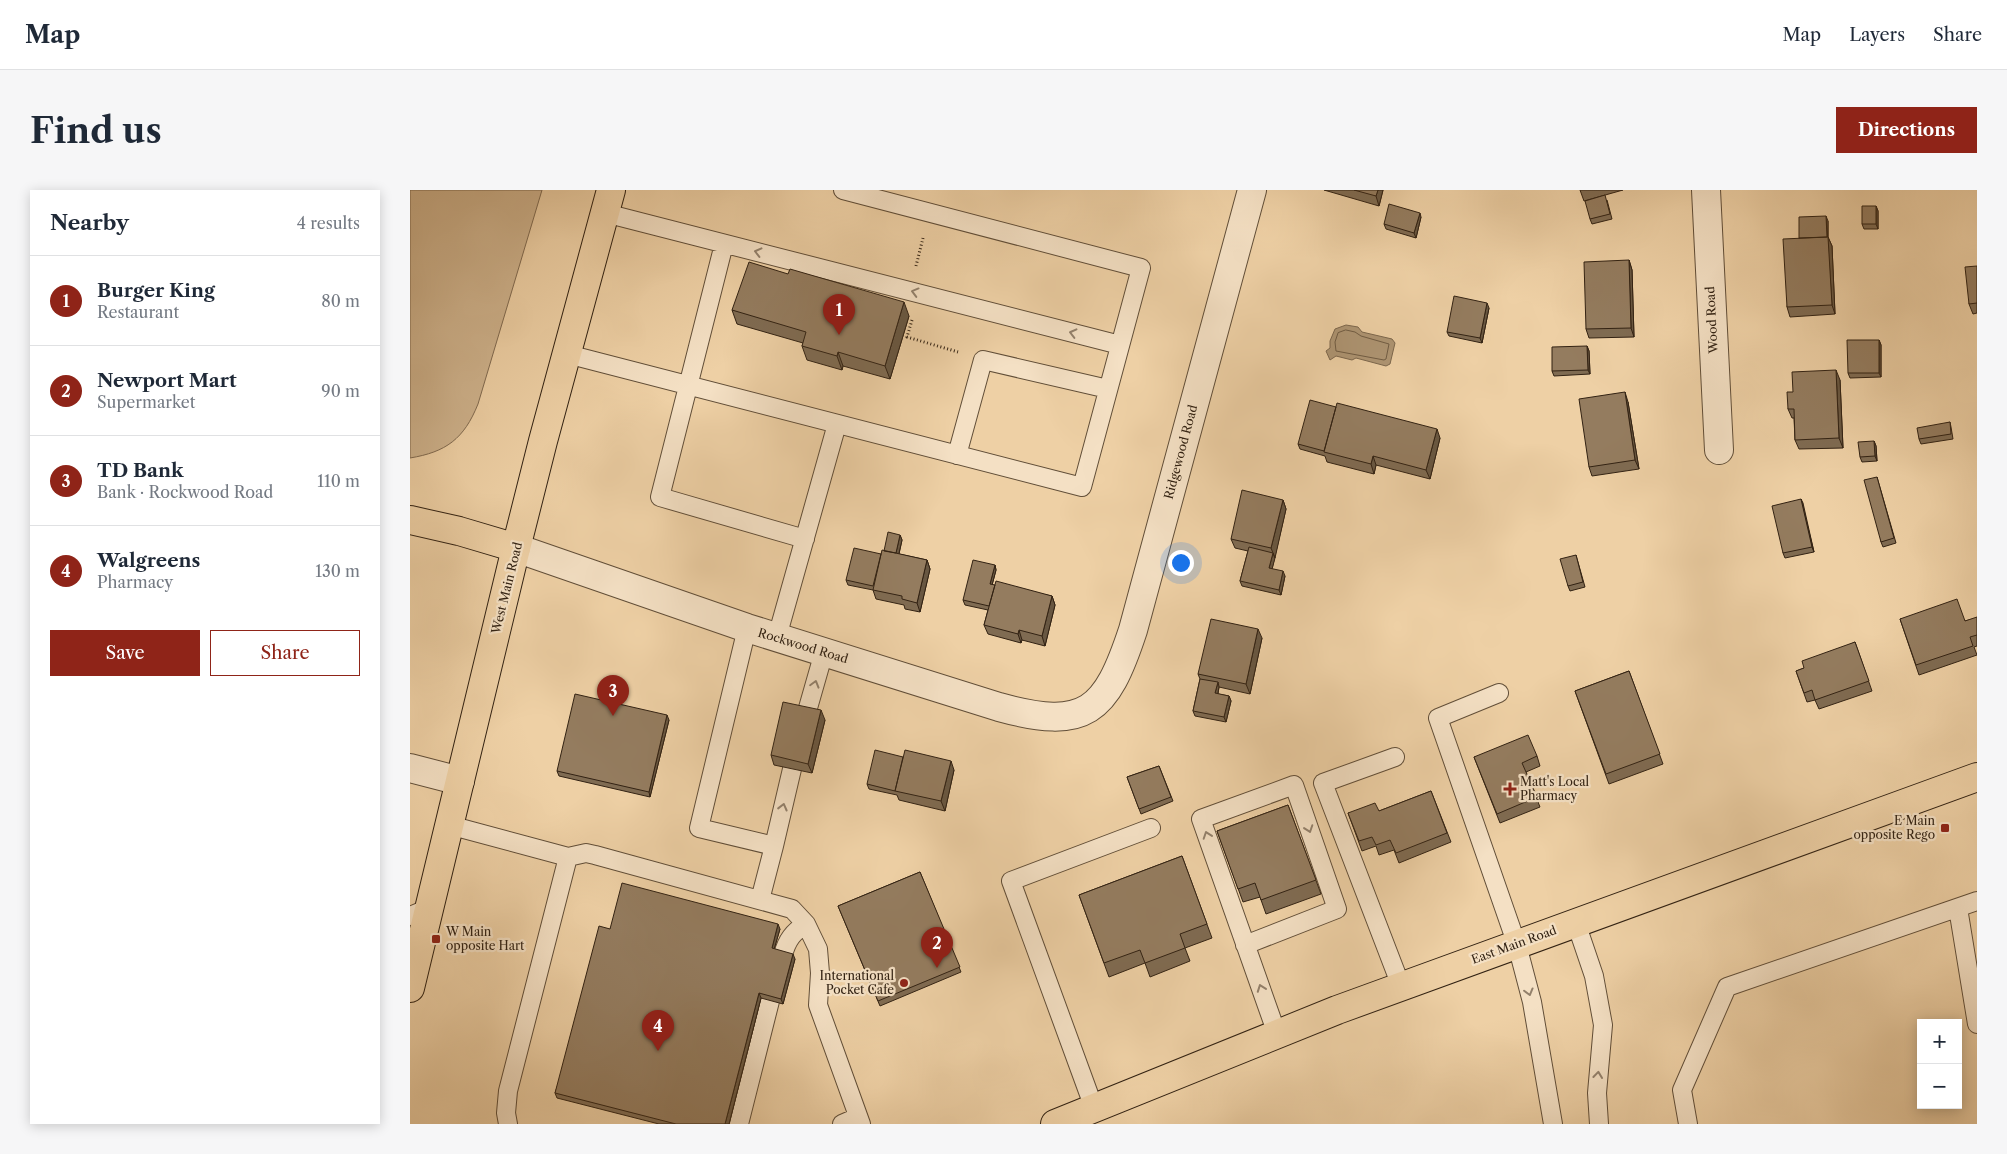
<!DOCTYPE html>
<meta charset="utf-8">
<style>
body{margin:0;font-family:"Libre Caslon Text",serif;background:#f6f6f7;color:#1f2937}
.controls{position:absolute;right:15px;bottom:15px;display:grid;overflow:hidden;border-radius:0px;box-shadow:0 2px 12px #0003}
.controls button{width:45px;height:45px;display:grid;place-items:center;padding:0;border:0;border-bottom:1px solid #e0e1e3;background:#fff;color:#1f2937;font:25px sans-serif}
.you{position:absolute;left:770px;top:372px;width:18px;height:18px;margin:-12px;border:4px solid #fff;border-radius:50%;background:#1a73e8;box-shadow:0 0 0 8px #1a73e833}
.badge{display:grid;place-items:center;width:32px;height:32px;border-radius:50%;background:#8f2418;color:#fff;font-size:16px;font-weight:700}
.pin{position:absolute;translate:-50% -41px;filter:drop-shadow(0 1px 2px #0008)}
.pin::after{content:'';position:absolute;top:26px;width:18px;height:15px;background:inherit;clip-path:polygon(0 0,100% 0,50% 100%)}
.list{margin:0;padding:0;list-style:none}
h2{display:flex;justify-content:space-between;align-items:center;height:65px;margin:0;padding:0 20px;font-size:21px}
h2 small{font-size:16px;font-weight:400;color:#747a83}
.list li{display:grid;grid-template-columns:32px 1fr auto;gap:15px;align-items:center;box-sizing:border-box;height:90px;padding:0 20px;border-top:1px solid #e0e1e3}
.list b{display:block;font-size:19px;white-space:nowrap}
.list p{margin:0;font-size:16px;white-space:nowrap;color:#747a83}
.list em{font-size:16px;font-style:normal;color:#747a83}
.actions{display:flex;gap:10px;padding:15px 20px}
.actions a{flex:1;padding:11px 0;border:1px solid #8f2418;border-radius:0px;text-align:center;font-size:18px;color:#8f2418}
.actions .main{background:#8f2418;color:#fff}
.map{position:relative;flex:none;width:1567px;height:934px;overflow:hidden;border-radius:0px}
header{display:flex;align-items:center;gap:30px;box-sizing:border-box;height:70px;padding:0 25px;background:#fff;border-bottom:1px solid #e0e1e3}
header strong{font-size:24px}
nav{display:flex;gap:28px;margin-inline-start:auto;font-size:18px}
.intro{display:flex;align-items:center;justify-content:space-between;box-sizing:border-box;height:120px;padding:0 30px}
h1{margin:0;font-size:35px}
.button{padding:12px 22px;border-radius:0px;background:#8f2418;color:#fff;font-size:18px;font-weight:700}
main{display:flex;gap:30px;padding:0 30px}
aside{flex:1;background:#fff;border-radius:0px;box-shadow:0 2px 12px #0003}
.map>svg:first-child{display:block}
.grass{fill:#ceb28c;stroke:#806a50}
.water{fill:#ae9573;stroke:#7c674d}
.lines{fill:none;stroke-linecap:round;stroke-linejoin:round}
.shore{stroke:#705c43;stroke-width:1}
.lane-casing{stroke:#614e38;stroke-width:20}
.street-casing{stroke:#614e38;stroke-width:30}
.primary-casing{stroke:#322213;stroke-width:30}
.highway-casing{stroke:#322213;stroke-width:30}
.path{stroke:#322213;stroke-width:3;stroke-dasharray:1 2.5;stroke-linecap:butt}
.lane{stroke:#f4e0c4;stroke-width:18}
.street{stroke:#f4e0c4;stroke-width:28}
.primary{stroke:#eed0a5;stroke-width:28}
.highway{stroke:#eed0a5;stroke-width:28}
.wall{fill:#7f6b52;stroke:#322213}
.shaded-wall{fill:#685742;stroke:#322213}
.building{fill:#947c5f;stroke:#322213}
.oneway{stroke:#93816c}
.poi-dot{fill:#8f2418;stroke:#f4e0c4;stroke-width:2}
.labels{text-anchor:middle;stroke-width:4.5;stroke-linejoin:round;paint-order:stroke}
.street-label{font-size:12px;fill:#322213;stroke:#f4e0c4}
.poi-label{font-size:12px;fill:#322213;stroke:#f4e0c4;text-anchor:start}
</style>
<header>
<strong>Map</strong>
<nav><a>Map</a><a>Layers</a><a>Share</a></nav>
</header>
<div class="intro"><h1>Find us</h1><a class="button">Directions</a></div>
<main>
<aside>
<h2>Nearby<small>4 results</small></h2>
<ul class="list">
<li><span class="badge">1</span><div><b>Burger King</b><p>Restaurant</p></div><em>80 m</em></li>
<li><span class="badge">2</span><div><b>Newport Mart</b><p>Supermarket</p></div><em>90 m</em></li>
<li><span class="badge">3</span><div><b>TD Bank</b><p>Bank · Rockwood Road</p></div><em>110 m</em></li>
<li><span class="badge">4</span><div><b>Walgreens</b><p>Pharmacy</p></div><em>130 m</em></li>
</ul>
<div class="actions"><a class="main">Save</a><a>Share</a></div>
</aside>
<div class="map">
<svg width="1567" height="934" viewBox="0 0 1567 934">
<rect width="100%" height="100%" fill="#eed0a5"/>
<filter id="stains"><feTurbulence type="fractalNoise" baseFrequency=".004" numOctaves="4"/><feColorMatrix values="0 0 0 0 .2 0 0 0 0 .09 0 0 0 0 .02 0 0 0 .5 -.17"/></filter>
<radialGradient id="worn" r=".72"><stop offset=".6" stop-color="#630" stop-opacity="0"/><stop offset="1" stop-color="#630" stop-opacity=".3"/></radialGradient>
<!-- grass -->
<path class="grass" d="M0,0H132L68,214C54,249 36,262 0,268Z"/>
<!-- water -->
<path class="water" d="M936,135L948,137L952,142L982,149L985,153L980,174L976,176L946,168L942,170L926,166L920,170L916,161L920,158V151L925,139Z"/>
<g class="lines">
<!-- shore -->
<path class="shore" d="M936,140L945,142L951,146L979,154L976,169L974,170L926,161L925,152L928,143Z"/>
<!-- lane casing -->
<g class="lane-casing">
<path id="lane" d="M195,23L710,155
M314,54L250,307L395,349
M157,164L672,297L731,78L433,0
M547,265L573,170L698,199
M337,438L289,638L364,656L350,710
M367,447L427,234
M1089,503L1028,528L1107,755L1122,812L1143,934
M396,525L414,462
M985,567L913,593L991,796
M39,635L158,667L176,663L185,665L382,719L396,734L408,759L410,783L408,815L451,934
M364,656L382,579
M1548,718L1567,834
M0,726L19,718
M1166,733L1184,786L1193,835L1187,903L1189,934
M835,755L927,719L884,595L791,629L867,844
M373,765C377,750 383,742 396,734
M684,918L601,691L741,638
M98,934L96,923L98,901L158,667
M329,934L360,811
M432,934L448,927
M1278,934L1272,900L1317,797L1567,711"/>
</g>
<!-- street casing -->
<g class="street-casing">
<path id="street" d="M1296,0L1309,260
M106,358L337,438L589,517C676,541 696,522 723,440L842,0
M0,578L50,591"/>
</g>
<!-- primary casing -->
<g class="primary-casing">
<path id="primary" d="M0,798L106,358
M645,934L927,820L1567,587"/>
</g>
<!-- highway casing -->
<g class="highway-casing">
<path id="highway" d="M0,330L49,341L106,358L133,251L201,0"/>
</g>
<!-- path -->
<path class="path" d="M506,76L513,48
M502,130L497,147L548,162"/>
<!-- lane -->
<use href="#lane" class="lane"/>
<!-- street -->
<use href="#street" class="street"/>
<!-- primary -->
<use href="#primary" class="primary"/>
<!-- highway -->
<use href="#highway" class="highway"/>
</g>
<!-- wall -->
<path class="wall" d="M914,0H973L969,16Z
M1170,0H1213L1174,11Z
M1197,10L1202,29L1182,34L1180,29Z
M1466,16L1468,21V39H1454L1452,34Z
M1011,27L1006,48L976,39L974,34Z
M1418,31V47L1422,56L1425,124L1380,127L1377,117L1389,48Z
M1219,70L1222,80L1224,147L1179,148L1176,139Z
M1567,76V123L1563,124L1559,114Z
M1079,118L1072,153L1039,146L1037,142Z
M322,120L499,126L480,189L433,176L432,180L397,170L392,156L393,153L327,134Z
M1469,150L1471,155V187L1440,188L1438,183Z
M1177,156L1179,161L1180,184L1144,186L1142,181Z
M1430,190L1433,258L1389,259L1385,250L1384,228H1382L1378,219L1383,202Z
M1218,212L1229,279L1182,286L1179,277Z
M1540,232L1541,237L1543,249L1511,254L1509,249Z
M1030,248L1020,289L966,275L964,284L917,272L915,266L890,259L888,254Z
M1464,251L1466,256L1467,271L1452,272L1450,267Z
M1467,287L1486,353L1473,357L1471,352Z
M1391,309L1404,362L1375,368L1373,363Z
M873,310L876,319L862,379L875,386L871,405L832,396L830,391L838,361L825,358L821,349Z
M490,345L492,350L489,364L517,370L520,379L510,422L495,419L494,415L466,409L463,400L438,395L436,390L471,364Z
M1166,365L1175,397L1160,401L1158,396Z
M585,375L586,380L582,395L642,406L645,415L635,456L612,450L611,453L578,444L574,435L578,420L555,415L553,410Z
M1567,428V456L1564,457L1567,465L1509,485L1490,429L1555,431Z
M852,448L840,504L809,497L808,504L819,506L821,511L816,532L785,526L783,521L790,489L788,484Z
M1445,452L1462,501L1409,519L1405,510L1397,512L1386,481L1394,478Z
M1219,481L1253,574L1199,594L1165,501Z
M259,530L240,607L149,586L147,581Z
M415,530L402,583L364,575L361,565Z
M1127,566L1130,576L1116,582L1130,617L1090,633L1064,567Z
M749,576L763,611L731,624L717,587Z
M544,580L535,621L489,610L487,605L459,599L457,594Z
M1021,601L1041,652L989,673L984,660L969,665L966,656L952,661L938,623L969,621Z
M878,615L911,704L856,724L850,707L833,712L807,641Z
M772,666L802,748L775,758L780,771L740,787L735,773L699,787L669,705Z
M510,682L551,782L470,816L428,716Z
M200,739H370L364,759L385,769L373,814L351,808L319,934H249L147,908L145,903Z"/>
<!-- shaded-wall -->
<path class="shaded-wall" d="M968,0H973L969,16L966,6Z
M1466,16L1468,21V39L1466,34Z
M1010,23L1011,27L1006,48L1004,43Z
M1416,26L1418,31V47L1422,56L1425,124L1422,115Z
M1219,70L1222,80L1224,147L1221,138Z
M494,112L499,126L480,189L475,176Z
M1077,113L1079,118L1072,153L1070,148Z
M1469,150L1471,155V187L1469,183Z
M1177,156L1179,161L1180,184L1178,180Z
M428,162L433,176L432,180L427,166Z
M1426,180L1430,190L1433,258L1429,248Z
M1215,202L1218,212L1229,279L1225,270Z
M1027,239L1030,248L1020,289L1016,280Z
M1464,251L1466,256L1467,271L1465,266Z
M963,266L966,275L964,284L961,274Z
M1391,309L1393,313L1404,362L1402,357Z
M873,310L876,319L865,368L861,358Z
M490,345L492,350L487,372L485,367Z
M863,363L865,368L861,383L859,378Z
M517,370L520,379L510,422L507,413Z
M585,375L586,380L581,399L580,394Z
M873,381L875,386L871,405L869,400Z
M642,406L645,415L635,456L632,446Z
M848,439L852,448L840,504L836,494Z
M609,440L612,450L611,453L608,444Z
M808,492L809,497L807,508L805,503Z
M819,506L821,511L816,532L814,527Z
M411,520L415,530L402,583L398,574Z
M257,525L259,530L240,607L239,602Z
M541,571L544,580L535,621L531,611Z
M368,734L370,739L363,763L362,758Z
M383,764L385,769L373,814L371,809Z
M349,803L351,808L319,934H315Z"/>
<!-- building -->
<path class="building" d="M944,0H968L966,6Z
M1195,5L1200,24L1180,29L1175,11Z
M979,14L1010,23L1004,43L974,34Z
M1452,16H1466V34H1452Z
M1416,26L1417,47L1389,48V27Z
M1418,47L1422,115L1377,117L1373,49Z
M1219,70L1221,138L1176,139L1174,72Z
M339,72L378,84L380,79L494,112L475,176L428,162L427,166L392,156L396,142L322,120Z
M1567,76V113L1559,114L1555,77Z
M1044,106L1077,113L1070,148L1037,142Z
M1437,150H1469V183H1438Z
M1177,156L1178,180L1142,181V157Z
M1426,180L1429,248L1385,250L1384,219H1378L1377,202H1383L1382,182Z
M1215,202L1225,270L1179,277L1169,209Z
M900,210L926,217L914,261L888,254Z
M927,213L1027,239L1016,280L963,266L961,274L914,262Z
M1540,232L1541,244L1509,249L1507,238Z
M1464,251L1465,266L1450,267L1448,252Z
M1467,287L1484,348L1471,352L1454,290Z
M832,300L873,310L861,358L821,349Z
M1391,309L1402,357L1373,363L1362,316Z
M478,342L490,345L486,363L474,361Z
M839,357L863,363L859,378L873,381L869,400L830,391Z
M444,358L471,364L463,396L436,390Z
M472,360L517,370L507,413L492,409V406L463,400Z
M1166,365L1173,392L1158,396L1150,369Z
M563,370L585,375L580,394L585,395L579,416L553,410Z
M586,391L642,406L632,446L609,440L608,444L574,435Z
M1547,409L1555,431L1567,427V445L1560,447L1563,456L1506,475L1490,429Z
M801,429L848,439L836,494L788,484Z
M1445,452L1459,491L1405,510L1402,500L1394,503L1386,481L1394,478L1392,471Z
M1219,481L1250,564L1196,584L1165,501Z
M790,489L808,492L805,503L819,506L814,527L783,521Z
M165,504L257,525L239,602L147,581Z
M373,512L411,520L398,574L361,565Z
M1118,545L1127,566L1112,573L1127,607L1087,624L1064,567Z
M465,560L493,567L485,601L457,594Z
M495,560L541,571L531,611L485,601Z
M749,576L761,607L729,619L717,587Z
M1021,601L1037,643L986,663L980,650L966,655L962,647L949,651L938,623L965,613L969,621Z
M878,615L906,690L851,710L845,693L828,699L807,641Z
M772,666L797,734L770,744L775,758L735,773L730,760L694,773L669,705Z
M510,682L550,777L468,811L428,716Z
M212,693L368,734L362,758L383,764L371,809L349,803L315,934H266L145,903L189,736L200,739Z"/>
<!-- one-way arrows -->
<defs><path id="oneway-chevron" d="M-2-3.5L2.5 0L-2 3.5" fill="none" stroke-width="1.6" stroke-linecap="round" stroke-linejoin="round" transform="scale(1.25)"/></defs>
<g class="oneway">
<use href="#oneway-chevron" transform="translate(348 62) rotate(-166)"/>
<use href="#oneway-chevron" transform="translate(505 102) rotate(-165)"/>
<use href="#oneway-chevron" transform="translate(663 143) rotate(-166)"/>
<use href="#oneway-chevron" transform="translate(405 494) rotate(-74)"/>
<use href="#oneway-chevron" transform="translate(373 617) rotate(-76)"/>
<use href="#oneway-chevron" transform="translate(899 639) rotate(71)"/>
<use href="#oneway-chevron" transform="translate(797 645) rotate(-109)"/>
<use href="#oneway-chevron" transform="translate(851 798) rotate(-110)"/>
<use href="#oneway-chevron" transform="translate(1119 802) rotate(75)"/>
<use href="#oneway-chevron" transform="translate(1188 885) rotate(-84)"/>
</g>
<!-- markers -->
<g class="poi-dot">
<path d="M1097.5 591.5h5v5h5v5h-5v5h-5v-5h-5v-5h5z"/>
<rect x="1530" y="633" width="10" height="10" rx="2.5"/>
<rect x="21" y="744" width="10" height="10" rx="2.5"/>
<circle cx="494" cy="793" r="5"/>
</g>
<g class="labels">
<!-- street labels -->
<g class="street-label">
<text transform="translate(1302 130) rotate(-93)" y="4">Wood Road</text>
<text transform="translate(771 262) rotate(-75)" y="4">Ridgewood Road</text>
<text transform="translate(97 398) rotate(-76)" y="4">West Main Road</text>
<text transform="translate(393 456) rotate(17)" y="4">Rockwood Road</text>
<text transform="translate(1104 755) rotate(-20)" y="4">East Main Road</text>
</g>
<!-- poi labels -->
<g class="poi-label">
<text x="1110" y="596">Matt's Local<tspan x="1110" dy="14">Pharmacy</tspan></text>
<text x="1525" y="635" text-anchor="end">E Main<tspan x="1525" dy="14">opposite Rego</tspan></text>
<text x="36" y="746">W Main<tspan x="36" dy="14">opposite Hart</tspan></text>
<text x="484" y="790" text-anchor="end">International<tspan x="484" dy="14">Pocket Cafe</tspan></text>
</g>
</g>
<rect width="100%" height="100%" filter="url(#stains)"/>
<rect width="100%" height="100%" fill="url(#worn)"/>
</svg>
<div class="controls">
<button>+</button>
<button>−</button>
</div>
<div class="you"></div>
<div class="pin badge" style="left:429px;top:145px">1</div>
<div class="pin badge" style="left:527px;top:778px">2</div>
<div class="pin badge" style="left:203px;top:526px">3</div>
<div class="pin badge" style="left:248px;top:861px">4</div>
</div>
</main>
